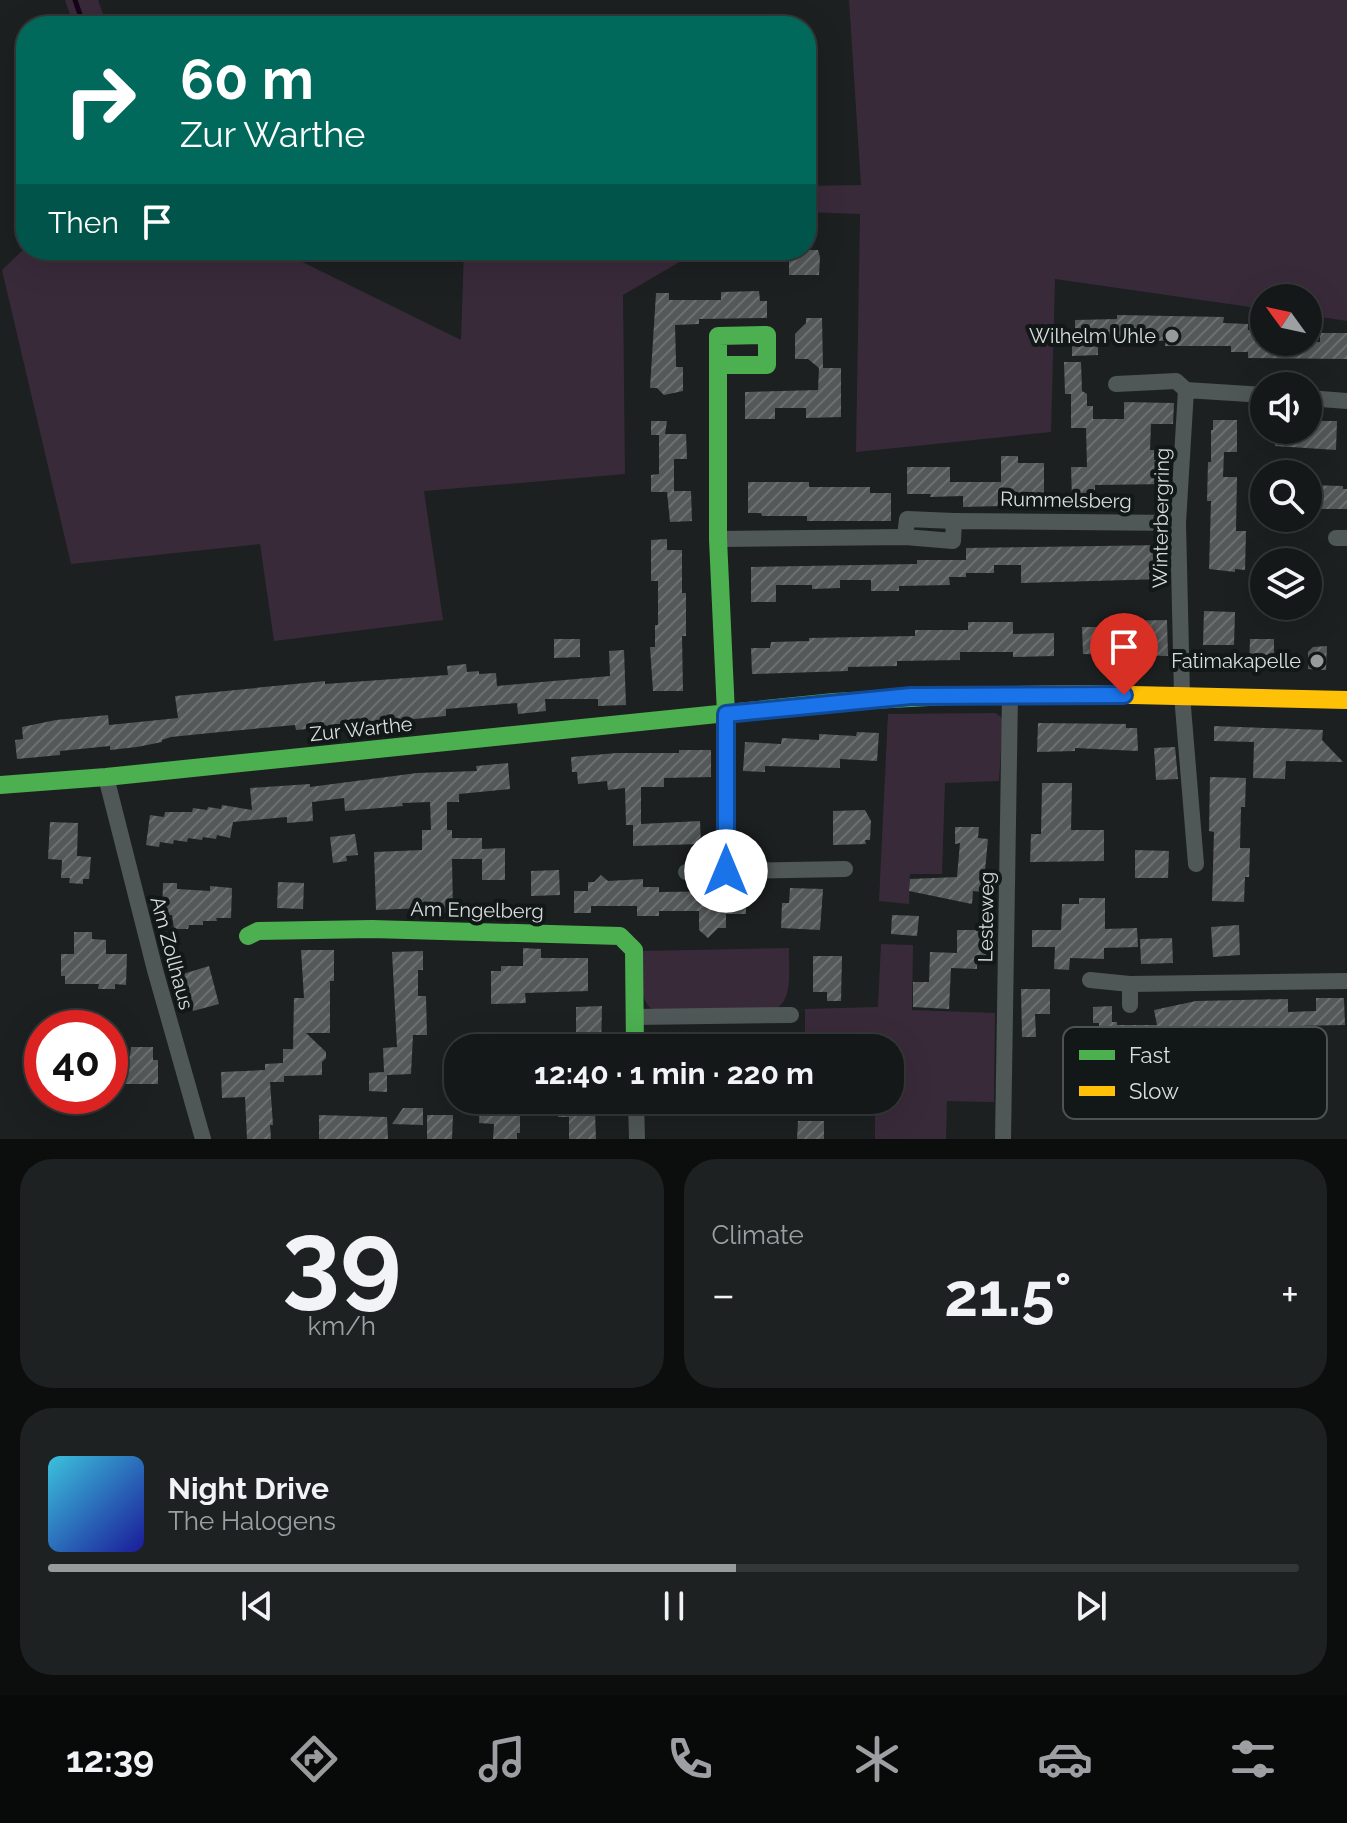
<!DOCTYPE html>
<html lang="en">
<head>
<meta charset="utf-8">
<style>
	:root { --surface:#151818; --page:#1e2121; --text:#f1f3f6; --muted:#9da0a2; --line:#343737; --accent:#979b9b }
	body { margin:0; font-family:Raleway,sans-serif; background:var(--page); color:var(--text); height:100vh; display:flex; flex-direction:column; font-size:30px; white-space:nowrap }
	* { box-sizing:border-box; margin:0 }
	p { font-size:26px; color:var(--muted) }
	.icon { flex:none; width:44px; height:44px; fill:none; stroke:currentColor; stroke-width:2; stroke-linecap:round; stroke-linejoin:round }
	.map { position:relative; height:1139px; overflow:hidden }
	.panel { display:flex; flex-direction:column; gap:20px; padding:20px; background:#0c0d0d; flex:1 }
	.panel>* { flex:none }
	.guide { position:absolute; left:16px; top:16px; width:800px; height:244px; border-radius:32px; box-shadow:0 8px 32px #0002,0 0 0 2px var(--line); background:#00695c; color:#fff; overflow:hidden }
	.needle { width:52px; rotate:303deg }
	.controls { position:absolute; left:1250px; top:284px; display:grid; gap:16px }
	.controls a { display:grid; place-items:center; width:72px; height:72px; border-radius:50%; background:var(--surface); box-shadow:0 8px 32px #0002,0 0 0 2px var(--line); font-size:40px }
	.speed { position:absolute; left:24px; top:1010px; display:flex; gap:16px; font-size:40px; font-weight:700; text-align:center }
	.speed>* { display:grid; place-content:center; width:104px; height:104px; border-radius:50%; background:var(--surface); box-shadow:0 8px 32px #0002,0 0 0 2px var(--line); line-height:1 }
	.speed .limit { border:12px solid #d22; background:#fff; color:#111 }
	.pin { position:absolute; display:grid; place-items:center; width:68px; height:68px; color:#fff; margin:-82px -34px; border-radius:50% 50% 50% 0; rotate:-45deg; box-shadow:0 0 8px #0007 }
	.pin .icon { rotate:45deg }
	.me { position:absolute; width:88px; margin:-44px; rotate:0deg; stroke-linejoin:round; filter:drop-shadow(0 0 6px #0008) }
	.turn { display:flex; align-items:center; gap:28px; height:168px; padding:0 32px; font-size:36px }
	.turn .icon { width:104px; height:104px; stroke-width:2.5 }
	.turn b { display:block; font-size:56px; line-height:68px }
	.then { display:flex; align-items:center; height:76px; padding:0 32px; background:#0003; gap:16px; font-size:30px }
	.big { font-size:60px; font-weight:700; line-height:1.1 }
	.panel .widget { flex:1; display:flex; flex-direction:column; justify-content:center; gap:12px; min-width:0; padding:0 28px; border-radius:32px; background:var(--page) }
	.panel .dial { align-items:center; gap:0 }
	.dial b { font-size:104px; line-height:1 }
	.song { display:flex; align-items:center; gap:24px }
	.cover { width:96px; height:96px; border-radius:12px; background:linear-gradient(135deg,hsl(190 70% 55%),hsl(240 70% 35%)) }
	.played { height:8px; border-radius:4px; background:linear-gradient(90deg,var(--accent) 55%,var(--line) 55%) }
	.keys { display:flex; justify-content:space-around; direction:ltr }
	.heat { display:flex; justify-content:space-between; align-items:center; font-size:44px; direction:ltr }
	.panel .tiles { flex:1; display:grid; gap:20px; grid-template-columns:1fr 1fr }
	.widget:last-child { grid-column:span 2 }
	.trip { position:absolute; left:444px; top:1034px; width:460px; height:80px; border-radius:32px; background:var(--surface); box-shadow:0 8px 32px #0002,0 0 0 2px var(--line); font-weight:700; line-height:80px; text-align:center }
	.menu { display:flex; height:128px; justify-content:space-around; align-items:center; background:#080a0a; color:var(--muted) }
	.menu .icon { width:56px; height:56px }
	.menu .selected { color:var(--accent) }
	.menu b { font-size:36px; color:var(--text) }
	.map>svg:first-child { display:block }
</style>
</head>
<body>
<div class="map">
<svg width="1347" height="1139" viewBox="0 0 1347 1139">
	<defs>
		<pattern id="building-hatch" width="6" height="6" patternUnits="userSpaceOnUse" patternTransform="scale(2)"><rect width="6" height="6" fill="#545858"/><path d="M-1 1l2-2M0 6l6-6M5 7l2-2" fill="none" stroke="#6c7070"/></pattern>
	</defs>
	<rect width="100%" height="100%" fill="#1c2020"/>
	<g fill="#392a3a">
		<polygon points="65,0 98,0 107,26 74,26"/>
		<polygon points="849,0 1347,0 1347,321 1308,315 1308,298 1264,298 1264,309 1055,279 1051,432 856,452 860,214 806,212 806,186 861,185"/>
		<polygon points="26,247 26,250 278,250 461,340 464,250 700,250 623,295 625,474 424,491 443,620 274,641 260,544 71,564 2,270"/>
		<polygon points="995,713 1003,718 999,781 945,783 942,874 910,874 909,904 879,901 888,714"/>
		<polygon points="881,944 913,945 912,1010 995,1013 994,1102 947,1101 946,1139 875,1139 875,1111 793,1109 793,1100 890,1100 890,1048 791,1048 791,1045 805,1044 805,1009 878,1007"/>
		<path d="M789 948C788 968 794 998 776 1009L655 1011C636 1001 643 970 642 951Z"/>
	</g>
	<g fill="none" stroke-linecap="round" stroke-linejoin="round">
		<polyline stroke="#17031a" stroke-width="5" points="75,0 84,26"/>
	</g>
	<g fill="url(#building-hatch)">
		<polygon points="789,250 818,250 820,257 819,275 789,275"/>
		<polygon points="759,291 760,301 767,301 767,318 699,319 699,324 675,325 676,361 676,367 683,367 683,391 664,395 657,388 650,388 656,293 669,293 669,300 721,300 721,292"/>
		<polygon points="1117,315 1224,317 1223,323 1248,324 1248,330 1264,330 1264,342 1320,342 1320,333 1347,333 1347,359 1248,358 1248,352 1231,352 1231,346 1165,346 1165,341 1098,338 1098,355 1072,356 1072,331 1075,331 1075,320 1117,319"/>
		<polygon points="806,318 822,318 823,368 841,368 841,417 806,418 806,408 775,408 775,419 745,419 745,392 818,390 819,368 808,359 795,359 795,334 806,323"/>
		<polygon points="1064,362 1081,362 1082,391 1087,394 1087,406 1093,406 1093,419 1124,419 1124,402 1174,403 1173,424 1151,424 1150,450 1154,450 1154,460 1171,460 1169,484 1095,485 1095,499 1072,499 1071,467 1087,467 1086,428 1071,428 1071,394 1065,394"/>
		<polygon points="1213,420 1237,420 1237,452 1224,452 1223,477 1237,477 1236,531 1246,531 1245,570 1235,569 1235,572 1209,569 1211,501 1207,501 1208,462 1211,462 1211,430 1213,430"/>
		<polygon points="651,421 667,421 665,434 686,434 687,459 674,459 674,491 691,491 692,521 670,522 667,492 651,492 651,475 659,474 659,435 651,435"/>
		<polygon points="1313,421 1337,421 1336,450 1275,446 1275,430 1313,430"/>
		<polygon points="1001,456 1018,456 1018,463 1044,463 1044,494 1001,495 1001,506 963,507 963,496 930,497 931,494 907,494 907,467 950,467 950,482 1001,482"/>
		<polygon points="748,482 809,482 809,487 870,487 870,493 891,493 891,521 807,521 807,516 762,516 761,513 748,513"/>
		<polygon points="1308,485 1343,486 1343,489 1347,489 1347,509 1308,509"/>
		<polygon points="667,539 667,550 682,550 682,593 686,593 686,636 682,636 683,691 653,691 650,647 655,647 655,625 658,625 658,581 651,581 651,540"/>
		<polygon points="1166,545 1165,579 1021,583 1021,565 994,565 994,573 966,573 966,577 949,577 950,585 899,586 899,591 871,591 871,580 840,580 840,588 812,589 812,585 776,585 776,602 751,602 751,567 917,564 917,560 966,560 966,548"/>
		<polygon points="1204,611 1235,612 1234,645 1203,645"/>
		<polygon points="1167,620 1168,656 1083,654 1082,627 1112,627 1112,621"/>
		<polygon points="968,622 1013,622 1013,634 1054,633 1054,656 1013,657 1013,652 960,652 960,660 897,661 897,666 848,667 848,671 752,674 751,648 770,648 771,642 809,641 809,638 915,636 915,630 968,630"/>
		<polygon points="554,639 580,639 580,657 554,658"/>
		<polygon points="1250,639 1274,639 1274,669 1249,668"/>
		<polygon points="1327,646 1326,670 1308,669 1308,652 1313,647"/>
		<polygon points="624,650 626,705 598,706 598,699 545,699 546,711 518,714 517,703 446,709 446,716 296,730 295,725 220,732 171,737 162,740 162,742 137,747 110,750 110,746 60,751 60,755 17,759 15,740 23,739 22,727 56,720 108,715 109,725 178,718 175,696 325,681 325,684 448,675 447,666 466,664 467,672 479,671 479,674 496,673 497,686 610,676 609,651"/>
		<polygon points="1038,723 1126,724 1126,728 1137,728 1138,751 1075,748 1075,751 1037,752"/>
		<polygon points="1214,726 1323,730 1322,740 1343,762 1286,761 1285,779 1253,778 1254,742 1214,741"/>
		<polygon points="857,732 879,733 877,761 840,759 840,768 765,766 765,772 743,771 745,742 781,744 782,738 819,740 819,734 856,736"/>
		<polygon points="1175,747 1178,779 1156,780 1154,748"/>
		<polygon points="679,750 711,750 711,777 664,778 664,787 641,787 641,824 700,821 701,844 633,846 633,825 626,825 625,788 608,790 607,781 578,784 577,772 572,772 571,757 617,753 679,753"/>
		<polygon points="508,763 510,789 459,794 459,802 447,802 447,830 452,830 452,838 482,838 482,859 452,859 453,913 424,913 424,908 376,910 374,852 422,850 422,830 431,830 430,802 402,803 403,806 345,811 344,798 312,802 313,821 287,823 287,817 233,822 230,838 217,835 216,839 203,837 202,840 188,838 187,842 174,840 173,844 160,842 159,847 146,845 150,815 164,817 165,812 192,812 193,808 207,810 208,807 221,809 222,805 252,810 250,788 310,784 310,787 417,773 477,771 476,766"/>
		<polygon points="1210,777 1246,778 1245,807 1241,807 1240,848 1250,848 1249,877 1245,877 1244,902 1212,901 1214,832 1209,831"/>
		<polygon points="1042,783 1072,783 1071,830 1104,830 1104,861 1030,862 1031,834 1041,834"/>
		<polygon points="865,810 871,821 870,840 865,840 866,844 833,845 833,811"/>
		<polygon points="50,822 78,823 77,856 91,857 89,879 83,879 83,884 69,883 70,878 61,878 62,860 48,859"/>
		<polygon points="955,827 979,827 978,838 988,839 983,892 973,891 972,904 909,891 910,879 957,877 960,843 955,844"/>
		<polygon points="355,834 358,855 346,856 347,861 333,863 330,837"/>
		<polygon points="505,848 505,880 482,880 482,849"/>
		<polygon points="1135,850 1169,851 1168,878 1135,878"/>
		<polygon points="559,870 560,895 531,896 531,871"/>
		<polygon points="601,875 608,881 643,879 643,887 659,887 659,892 746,891 746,914 726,914 726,928 718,928 708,938 699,930 699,911 659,911 659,916 637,916 637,906 591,906 591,913 574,913 574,891 588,891 588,882 594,882"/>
		<polygon points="278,882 304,883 303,909 277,908"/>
		<polygon points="163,883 177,883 177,889 210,891 210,886 232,888 231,918 216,918 217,921 203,921 203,925 189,925 188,929 174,929 172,915 162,915"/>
		<polygon points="790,888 823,889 820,930 781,928 782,903 789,903"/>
		<polygon points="1079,898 1105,898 1105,929 1137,928 1138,947 1104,948 1104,959 1070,958 1069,970 1054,969 1055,947 1032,947 1032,930 1061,930 1062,904 1079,904"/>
		<polygon points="892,915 919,916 917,936 891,934"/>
		<polygon points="1239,925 1240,955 1213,957 1211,927"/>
		<polygon points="957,930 987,930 986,960 977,960 977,969 951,968 949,1009 913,1007 913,982 929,982 930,952 957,953"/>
		<polygon points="74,932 92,932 92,939 106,940 106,954 127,954 126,985 115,984 115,989 98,989 99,984 65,984 65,976 61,976 61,954 74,954"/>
		<polygon points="1172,938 1173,963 1141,964 1140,939"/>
		<polygon points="523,948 541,949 541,958 588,958 588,991 525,993 526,1003 491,1004 491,971 501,971 501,966 523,966"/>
		<polygon points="301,950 334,950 334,981 330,981 330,1033 306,1033 326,1052 326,1058 322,1062 322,1075 284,1076 284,1082 270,1082 273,1125 270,1125 271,1139 247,1139 245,1097 222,1098 221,1072 265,1070 265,1064 283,1063 283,1049 293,1049 294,998 304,998"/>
		<polygon points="423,951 423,970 418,970 418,996 426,996 427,1035 413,1035 411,1074 387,1075 387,1092 369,1091 369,1073 384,1072 383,1048 397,1047 392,952"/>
		<polygon points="813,956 842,956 841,1001 827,1001 827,992 813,992"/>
		<polygon points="209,966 219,1004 193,1011 183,974"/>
		<polygon points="1021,989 1050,989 1050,1014 1035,1014 1036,1037 1022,1037"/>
		<polygon points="1316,998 1344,998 1345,1025 1294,1026 1294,1029 1289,1029 1289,1038 1269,1038 1269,1059 1256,1060 1255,1030 1193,1031 1190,1032 1191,1036 1168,1041 1167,1037 1136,1043 1136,1052 1118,1056 1114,1052 1105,1052 1105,1030 1099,1030 1099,1023 1093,1023 1093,1007 1112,1006 1112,1022 1117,1022 1117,1025 1157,1025 1154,1010 1196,1001 1288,999 1288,1012 1316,1011"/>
		<polygon points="602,1006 601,1048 583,1048 583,1036 576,1036 576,1007"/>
		<polygon points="131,1047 153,1047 153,1060 158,1060 158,1084 110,1084 110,1055 130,1056"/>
		<polygon points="688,1100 732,1100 733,1112 689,1115"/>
		<polygon points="558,1104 580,1104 580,1112 595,1112 596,1139 569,1139 569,1117 558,1117"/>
		<polygon points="480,1106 501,1106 502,1116 520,1116 520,1133 517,1133 517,1139 493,1139 494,1124 479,1123"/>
		<polygon points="403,1108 423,1108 423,1125 392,1124"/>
		<polygon points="319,1115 387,1117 388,1139 319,1139"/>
		<polygon points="427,1115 453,1115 452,1139 427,1139"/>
		<polygon points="798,1121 824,1121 824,1139 797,1139"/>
	</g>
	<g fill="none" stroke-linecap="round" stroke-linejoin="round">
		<g stroke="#505757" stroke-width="16">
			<polyline points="1116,384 1176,381 1186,390"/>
			<polyline points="1308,398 1347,401"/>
			<polyline points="905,537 907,519 954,521"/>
			<polyline points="1336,538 1347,538"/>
			<polyline points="718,539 905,537 953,541 954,521 1178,523"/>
			<polyline points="106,777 155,970 203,1139"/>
			<polyline points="1196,864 1182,695 1178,523 1186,390 1264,395"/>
			<polyline points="686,872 845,869"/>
			<polyline points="1090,980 1130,984 1347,981"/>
			<polyline points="1130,1005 1130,984"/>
			<polyline points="635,1017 791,1015"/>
			<polyline points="636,1100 637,1139"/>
			<polyline points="1003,1139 1010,695"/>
		</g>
		<g stroke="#4caf50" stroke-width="18">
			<polyline points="718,365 767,365 767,335 718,336 718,539 726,714 726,871"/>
			<polyline points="0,785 106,777 834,702 948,696"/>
			<polyline points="248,936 258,931 372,929 620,936 634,950 635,1048"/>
		</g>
		<polyline stroke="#ffc107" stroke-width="18" points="948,696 1090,694 1347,700"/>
	</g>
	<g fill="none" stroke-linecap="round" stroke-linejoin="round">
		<g stroke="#114b97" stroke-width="20">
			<polyline id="route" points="726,871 726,714 911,696 1124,695"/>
		</g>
		<use href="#route" stroke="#1a73e8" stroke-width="14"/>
	</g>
	<g fill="#979b9b" stroke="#121817" stroke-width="3">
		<circle cx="1172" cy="336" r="8"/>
		<circle cx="1317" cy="661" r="8"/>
	</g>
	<g text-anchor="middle" stroke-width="8" stroke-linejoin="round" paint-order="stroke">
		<g font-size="20" fill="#d9dddd" stroke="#121817" text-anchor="end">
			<text x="1156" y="343">Wilhelm Uhle</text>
			<text x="1301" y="668">Fatimakapelle</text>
		</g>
		<g font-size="20" fill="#d9dddd" stroke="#121817">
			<text transform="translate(1066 500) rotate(1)" y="7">Rummelsberg</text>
			<text transform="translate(1161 518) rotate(-89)" y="7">Winterbergring</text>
			<text transform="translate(361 729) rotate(-6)" y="7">Zur Warthe</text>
			<text transform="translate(477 910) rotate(1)" y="7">Am Engelberg</text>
			<text transform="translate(986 917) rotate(-89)" y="7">Lesteweg</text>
			<text transform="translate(172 953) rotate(75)" y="7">Am Zollhaus</text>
		</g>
	</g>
	<rect x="1063" y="1027" width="264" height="92" rx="12" fill="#121817" stroke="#4e5352" stroke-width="2"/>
	<rect x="1079" y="1050" width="36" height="10" fill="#4caf50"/>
	<rect x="1079" y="1086" width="36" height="10" fill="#ffc107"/>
	<g font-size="22" fill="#d9dddd">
		<text x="1129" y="1063">Fast</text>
		<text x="1129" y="1099">Slow</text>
	</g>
</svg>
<div class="controls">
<a><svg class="needle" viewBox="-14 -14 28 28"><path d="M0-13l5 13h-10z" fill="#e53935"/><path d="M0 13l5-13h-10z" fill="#9da0a2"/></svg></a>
<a><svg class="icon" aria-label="sound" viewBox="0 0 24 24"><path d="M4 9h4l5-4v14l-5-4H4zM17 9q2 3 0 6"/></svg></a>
<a><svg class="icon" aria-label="search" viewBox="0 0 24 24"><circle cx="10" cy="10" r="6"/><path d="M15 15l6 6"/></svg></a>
<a><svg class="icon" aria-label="layers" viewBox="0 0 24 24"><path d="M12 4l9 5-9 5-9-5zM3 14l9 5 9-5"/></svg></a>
</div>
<div class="speed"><div class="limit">40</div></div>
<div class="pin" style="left:1124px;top:695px;background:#d93025"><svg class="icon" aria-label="arrive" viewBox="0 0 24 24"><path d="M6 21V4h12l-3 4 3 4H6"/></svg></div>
<svg class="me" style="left:726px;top:871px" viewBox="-20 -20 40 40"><circle r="19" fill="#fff"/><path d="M0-13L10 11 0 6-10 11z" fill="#1a73e8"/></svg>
<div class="trip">12:40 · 1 min · 220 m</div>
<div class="guide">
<div class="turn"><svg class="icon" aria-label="right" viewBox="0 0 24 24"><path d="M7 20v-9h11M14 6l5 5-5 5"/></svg><div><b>60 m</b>Zur Warthe</div></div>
<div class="then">Then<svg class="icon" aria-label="arrive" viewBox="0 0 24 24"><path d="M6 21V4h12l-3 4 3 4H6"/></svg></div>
</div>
</div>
<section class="panel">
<div class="tiles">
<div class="widget dial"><b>39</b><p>km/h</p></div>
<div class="widget"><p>Climate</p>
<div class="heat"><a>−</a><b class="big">21.5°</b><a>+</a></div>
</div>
<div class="widget">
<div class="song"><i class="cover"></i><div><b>Night Drive</b><p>The Halogens</p></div></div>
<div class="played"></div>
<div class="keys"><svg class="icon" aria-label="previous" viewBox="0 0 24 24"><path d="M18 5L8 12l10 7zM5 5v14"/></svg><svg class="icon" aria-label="pause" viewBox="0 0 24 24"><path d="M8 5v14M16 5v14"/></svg><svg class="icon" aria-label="next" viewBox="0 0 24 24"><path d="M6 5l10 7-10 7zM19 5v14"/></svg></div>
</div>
</div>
</section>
<nav class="menu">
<b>12:39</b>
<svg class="icon selected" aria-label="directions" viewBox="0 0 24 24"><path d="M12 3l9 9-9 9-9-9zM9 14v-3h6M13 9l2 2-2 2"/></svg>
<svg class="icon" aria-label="music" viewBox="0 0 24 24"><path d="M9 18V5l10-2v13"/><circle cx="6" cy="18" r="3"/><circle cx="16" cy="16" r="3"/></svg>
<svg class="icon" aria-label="phone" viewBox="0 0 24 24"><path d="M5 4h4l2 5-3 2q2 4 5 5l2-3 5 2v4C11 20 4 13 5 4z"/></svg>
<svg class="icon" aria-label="climate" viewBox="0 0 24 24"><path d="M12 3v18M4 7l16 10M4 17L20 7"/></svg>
<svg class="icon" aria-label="car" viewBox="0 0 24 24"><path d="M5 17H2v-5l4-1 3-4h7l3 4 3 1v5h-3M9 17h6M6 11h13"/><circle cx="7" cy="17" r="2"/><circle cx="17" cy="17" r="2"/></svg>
<svg class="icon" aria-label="filters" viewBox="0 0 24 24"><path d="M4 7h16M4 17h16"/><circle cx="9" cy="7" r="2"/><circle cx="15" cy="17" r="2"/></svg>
</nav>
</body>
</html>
